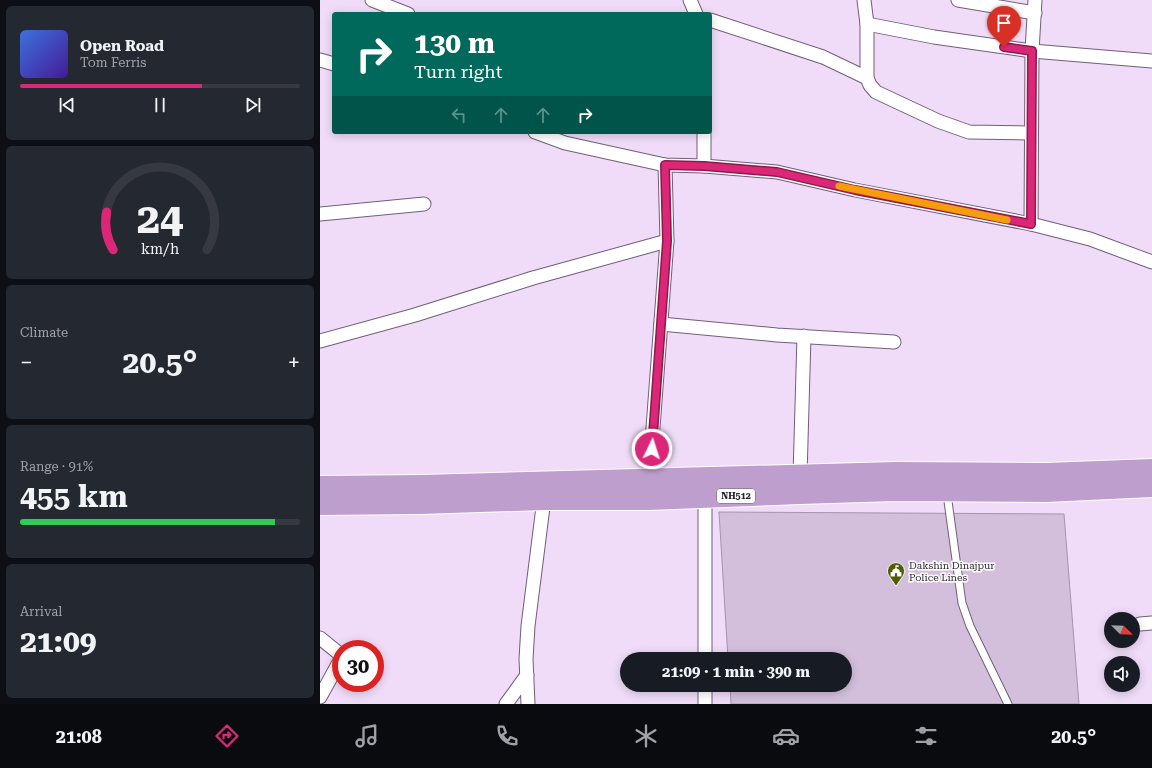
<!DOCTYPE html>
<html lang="en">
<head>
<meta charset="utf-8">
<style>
	:root { --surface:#171b24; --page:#242831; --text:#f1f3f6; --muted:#9ea1a6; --line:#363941; --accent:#db2777 }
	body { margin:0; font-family:"Roboto Serif",serif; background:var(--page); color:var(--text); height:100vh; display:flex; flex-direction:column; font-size:15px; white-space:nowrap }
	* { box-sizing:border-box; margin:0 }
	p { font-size:13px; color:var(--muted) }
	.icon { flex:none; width:22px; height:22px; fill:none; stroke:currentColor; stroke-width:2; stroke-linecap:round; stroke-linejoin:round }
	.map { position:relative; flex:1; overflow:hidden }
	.side { display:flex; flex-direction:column; gap:6px; padding:6px; background:#0d0f14; width:320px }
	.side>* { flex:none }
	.banner { position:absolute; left:12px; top:12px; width:380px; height:122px; border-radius:4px; box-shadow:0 2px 10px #0003; background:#00695c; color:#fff; overflow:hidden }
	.needle { width:26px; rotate:113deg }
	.buttons { position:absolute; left:784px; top:612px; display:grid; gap:8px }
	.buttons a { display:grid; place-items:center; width:36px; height:36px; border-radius:50%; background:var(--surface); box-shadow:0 2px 10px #0003; font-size:20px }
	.speed { position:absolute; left:12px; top:640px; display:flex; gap:8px; font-size:20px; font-weight:700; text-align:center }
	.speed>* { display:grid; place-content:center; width:52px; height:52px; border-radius:50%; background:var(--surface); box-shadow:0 2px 10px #0003; line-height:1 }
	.speed .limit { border:6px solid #d22; background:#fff; color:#111 }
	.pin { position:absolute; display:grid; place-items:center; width:34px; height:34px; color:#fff; margin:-41px -17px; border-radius:50% 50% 50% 0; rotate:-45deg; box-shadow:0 0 4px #0007 }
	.pin .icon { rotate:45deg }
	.me { position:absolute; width:44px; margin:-22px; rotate:4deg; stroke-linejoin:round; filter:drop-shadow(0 0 3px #0008) }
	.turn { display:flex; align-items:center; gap:14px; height:84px; padding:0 16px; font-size:18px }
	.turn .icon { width:52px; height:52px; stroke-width:2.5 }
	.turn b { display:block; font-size:28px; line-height:34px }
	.lanes { display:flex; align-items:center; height:38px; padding:0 16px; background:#0003; justify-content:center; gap:20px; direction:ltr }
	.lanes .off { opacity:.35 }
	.big { font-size:30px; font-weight:700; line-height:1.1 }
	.side .widget { flex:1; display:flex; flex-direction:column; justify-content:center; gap:6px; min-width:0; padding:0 14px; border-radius:6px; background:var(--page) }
	.side .dial { align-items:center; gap:0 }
	.dial svg { height:104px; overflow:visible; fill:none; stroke:var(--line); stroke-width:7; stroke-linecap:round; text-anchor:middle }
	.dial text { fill:var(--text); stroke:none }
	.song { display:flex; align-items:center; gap:12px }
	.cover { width:48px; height:48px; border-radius:6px; background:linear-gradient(135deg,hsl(220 70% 55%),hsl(260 70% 35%)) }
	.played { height:4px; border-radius:2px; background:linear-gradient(90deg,var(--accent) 65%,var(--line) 65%) }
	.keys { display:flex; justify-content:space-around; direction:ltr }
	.heat { display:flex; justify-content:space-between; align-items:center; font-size:22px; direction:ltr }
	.charge { height:6px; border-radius:3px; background:linear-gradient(90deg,#34c759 91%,var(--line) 0) }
	.trip { position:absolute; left:300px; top:652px; width:232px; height:40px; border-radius:20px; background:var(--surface); box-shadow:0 2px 10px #0003; font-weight:700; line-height:40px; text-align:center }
	.menu { display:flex; height:64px; justify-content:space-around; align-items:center; background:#090b0e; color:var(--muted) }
	.menu .icon { width:28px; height:28px }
	.menu .on { color:var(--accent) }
	.menu b { font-size:18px; color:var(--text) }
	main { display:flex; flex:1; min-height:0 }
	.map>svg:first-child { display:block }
</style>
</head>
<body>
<main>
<section class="side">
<div class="widget">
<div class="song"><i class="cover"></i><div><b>Open Road</b><p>Tom Ferris</p></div></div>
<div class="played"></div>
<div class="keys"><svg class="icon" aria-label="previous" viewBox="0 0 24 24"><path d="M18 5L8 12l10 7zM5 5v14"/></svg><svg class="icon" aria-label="pause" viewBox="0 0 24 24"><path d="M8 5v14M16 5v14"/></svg><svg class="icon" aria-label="next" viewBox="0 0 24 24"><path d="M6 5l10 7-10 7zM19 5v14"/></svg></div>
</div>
<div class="widget dial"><svg viewBox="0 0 100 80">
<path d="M14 69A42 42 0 1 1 86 69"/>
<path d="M14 69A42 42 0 0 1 9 40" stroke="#db2777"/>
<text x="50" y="56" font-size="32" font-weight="700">24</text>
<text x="50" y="72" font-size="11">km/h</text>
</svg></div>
<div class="widget"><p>Climate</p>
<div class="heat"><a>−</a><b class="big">20.5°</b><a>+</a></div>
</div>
<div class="widget"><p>Range · 91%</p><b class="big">455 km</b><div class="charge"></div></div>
<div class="widget"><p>Arrival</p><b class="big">21:09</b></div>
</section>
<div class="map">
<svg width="832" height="704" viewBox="0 0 832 704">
	<rect width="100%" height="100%" fill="#f0dcf9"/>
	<polygon fill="#d3bfdb" stroke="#a693ae" points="399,512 744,514 759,704 411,704 410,685 525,685 525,659 408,659"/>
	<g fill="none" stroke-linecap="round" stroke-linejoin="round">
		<g stroke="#705f78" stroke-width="9">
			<polyline id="service" points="627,494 642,603 650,626 688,704"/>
		</g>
		<g stroke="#705f78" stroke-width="15">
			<g id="minor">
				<polyline points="52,0 88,14"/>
				<polyline points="370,0 376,14"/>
				<polyline points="544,0 547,24 547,78 550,85 556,92 618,121 649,132 711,133"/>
				<polyline points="638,0 715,13"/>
				<polyline points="390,20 503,57 547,78"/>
				<polyline points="547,24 614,37 712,51 832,61"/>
				<polyline points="0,60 14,64"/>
				<polyline points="215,132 245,143 345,165 384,166 457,172 535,190 711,224 770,239 832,262"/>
				<polyline points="384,132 384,166"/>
				<polyline points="0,214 104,204"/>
				<polyline points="711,224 712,51 715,0"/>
				<polyline points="341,324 457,335 574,342"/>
				<polyline points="0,341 95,315 213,278 347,241"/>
				<polyline points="480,476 484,336"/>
				<polyline points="329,481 347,241 345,165"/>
				<polyline points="820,624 832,623"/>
				<polyline points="0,638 21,655"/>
				<polyline points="385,659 385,498"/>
				<polyline points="385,685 385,704"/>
				<polyline points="0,697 21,659"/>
				<polyline points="186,704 207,675"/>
				<polyline points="208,704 206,659 208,626 224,499"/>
			</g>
		</g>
		<g stroke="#fff" stroke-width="24">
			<g id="trunk">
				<polyline points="0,487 101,486 575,473 726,474 832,470"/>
				<polyline points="0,504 101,503 224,499 329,499 480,493 575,490 726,491 832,486"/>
			</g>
		</g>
		<use href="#service" stroke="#fff" stroke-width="7"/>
		<use href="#minor" stroke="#fff" stroke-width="13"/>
		<use href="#trunk" stroke="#be9ecc" stroke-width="22"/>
	</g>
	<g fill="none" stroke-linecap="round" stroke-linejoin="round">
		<g stroke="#8e194d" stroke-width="10">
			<polyline id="route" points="332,449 347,241 345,165 384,166 457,172 535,190 711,224 712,51 684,47"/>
		</g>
		<use href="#route" stroke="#db2777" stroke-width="7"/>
		<polyline stroke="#f59e0b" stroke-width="7" points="519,186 687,220"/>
	</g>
	<defs>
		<g id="civic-pin" transform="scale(0.9)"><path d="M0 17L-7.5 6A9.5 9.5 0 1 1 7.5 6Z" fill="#4d5f02" stroke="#fff"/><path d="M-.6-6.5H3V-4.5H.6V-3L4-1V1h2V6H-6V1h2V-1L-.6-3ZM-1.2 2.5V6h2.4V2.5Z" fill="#fff"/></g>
	</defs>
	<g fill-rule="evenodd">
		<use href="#civic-pin" x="576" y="571"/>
	</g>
	<g text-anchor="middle" stroke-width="3" stroke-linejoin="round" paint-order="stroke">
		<rect fill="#fff" stroke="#6b656d" stroke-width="1" x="397" y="489" width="38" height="14" rx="3"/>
		<g font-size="9" font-weight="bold" fill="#2b232e">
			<text x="416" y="499">NH512</text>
		</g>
		<g font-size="10" fill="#2b232e" stroke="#fff" text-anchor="start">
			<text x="589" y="569">Dakshin Dinajpur<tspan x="589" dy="12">Police Lines</tspan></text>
		</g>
	</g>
</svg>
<div class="buttons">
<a><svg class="needle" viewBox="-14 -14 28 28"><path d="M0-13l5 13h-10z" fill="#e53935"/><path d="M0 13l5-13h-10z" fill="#9ea1a6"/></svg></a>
<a><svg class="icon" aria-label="sound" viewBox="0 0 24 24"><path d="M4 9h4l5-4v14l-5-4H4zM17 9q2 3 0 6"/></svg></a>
</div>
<div class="speed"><div class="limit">30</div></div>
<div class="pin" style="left:684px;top:47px;background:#d93025"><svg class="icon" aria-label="arrive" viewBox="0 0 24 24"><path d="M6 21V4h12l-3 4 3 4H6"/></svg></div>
<svg class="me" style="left:332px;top:449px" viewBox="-20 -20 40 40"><circle r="17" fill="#db2777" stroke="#fff" stroke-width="3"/><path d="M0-11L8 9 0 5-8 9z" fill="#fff"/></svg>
<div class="trip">21:09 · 1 min · 390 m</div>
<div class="banner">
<div class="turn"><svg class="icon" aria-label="right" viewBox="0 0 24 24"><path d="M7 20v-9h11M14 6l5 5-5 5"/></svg><div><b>130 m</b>Turn right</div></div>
<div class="lanes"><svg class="icon off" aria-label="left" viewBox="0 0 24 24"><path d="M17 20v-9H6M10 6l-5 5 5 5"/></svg><svg class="icon off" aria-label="ahead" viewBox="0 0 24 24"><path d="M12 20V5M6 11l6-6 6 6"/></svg><svg class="icon off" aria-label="ahead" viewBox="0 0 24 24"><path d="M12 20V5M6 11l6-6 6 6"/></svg><svg class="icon" aria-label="right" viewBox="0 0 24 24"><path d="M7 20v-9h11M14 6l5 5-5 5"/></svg></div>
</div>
</div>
</main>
<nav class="menu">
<b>21:08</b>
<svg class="icon on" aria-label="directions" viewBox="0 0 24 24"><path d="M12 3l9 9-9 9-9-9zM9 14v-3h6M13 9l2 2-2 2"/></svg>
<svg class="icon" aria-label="music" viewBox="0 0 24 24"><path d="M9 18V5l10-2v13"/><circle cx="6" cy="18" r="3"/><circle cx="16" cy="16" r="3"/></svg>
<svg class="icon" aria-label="phone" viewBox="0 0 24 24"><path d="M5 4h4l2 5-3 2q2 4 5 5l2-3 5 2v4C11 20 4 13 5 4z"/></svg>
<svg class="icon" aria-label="climate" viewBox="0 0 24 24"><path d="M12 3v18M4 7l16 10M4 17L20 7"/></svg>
<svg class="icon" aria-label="car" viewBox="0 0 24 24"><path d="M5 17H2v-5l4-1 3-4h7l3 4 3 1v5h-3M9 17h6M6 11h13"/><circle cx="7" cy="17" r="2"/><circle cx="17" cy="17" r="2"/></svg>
<svg class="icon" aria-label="filters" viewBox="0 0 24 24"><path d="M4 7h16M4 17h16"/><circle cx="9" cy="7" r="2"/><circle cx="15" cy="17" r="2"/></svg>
<b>20.5°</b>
</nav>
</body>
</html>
